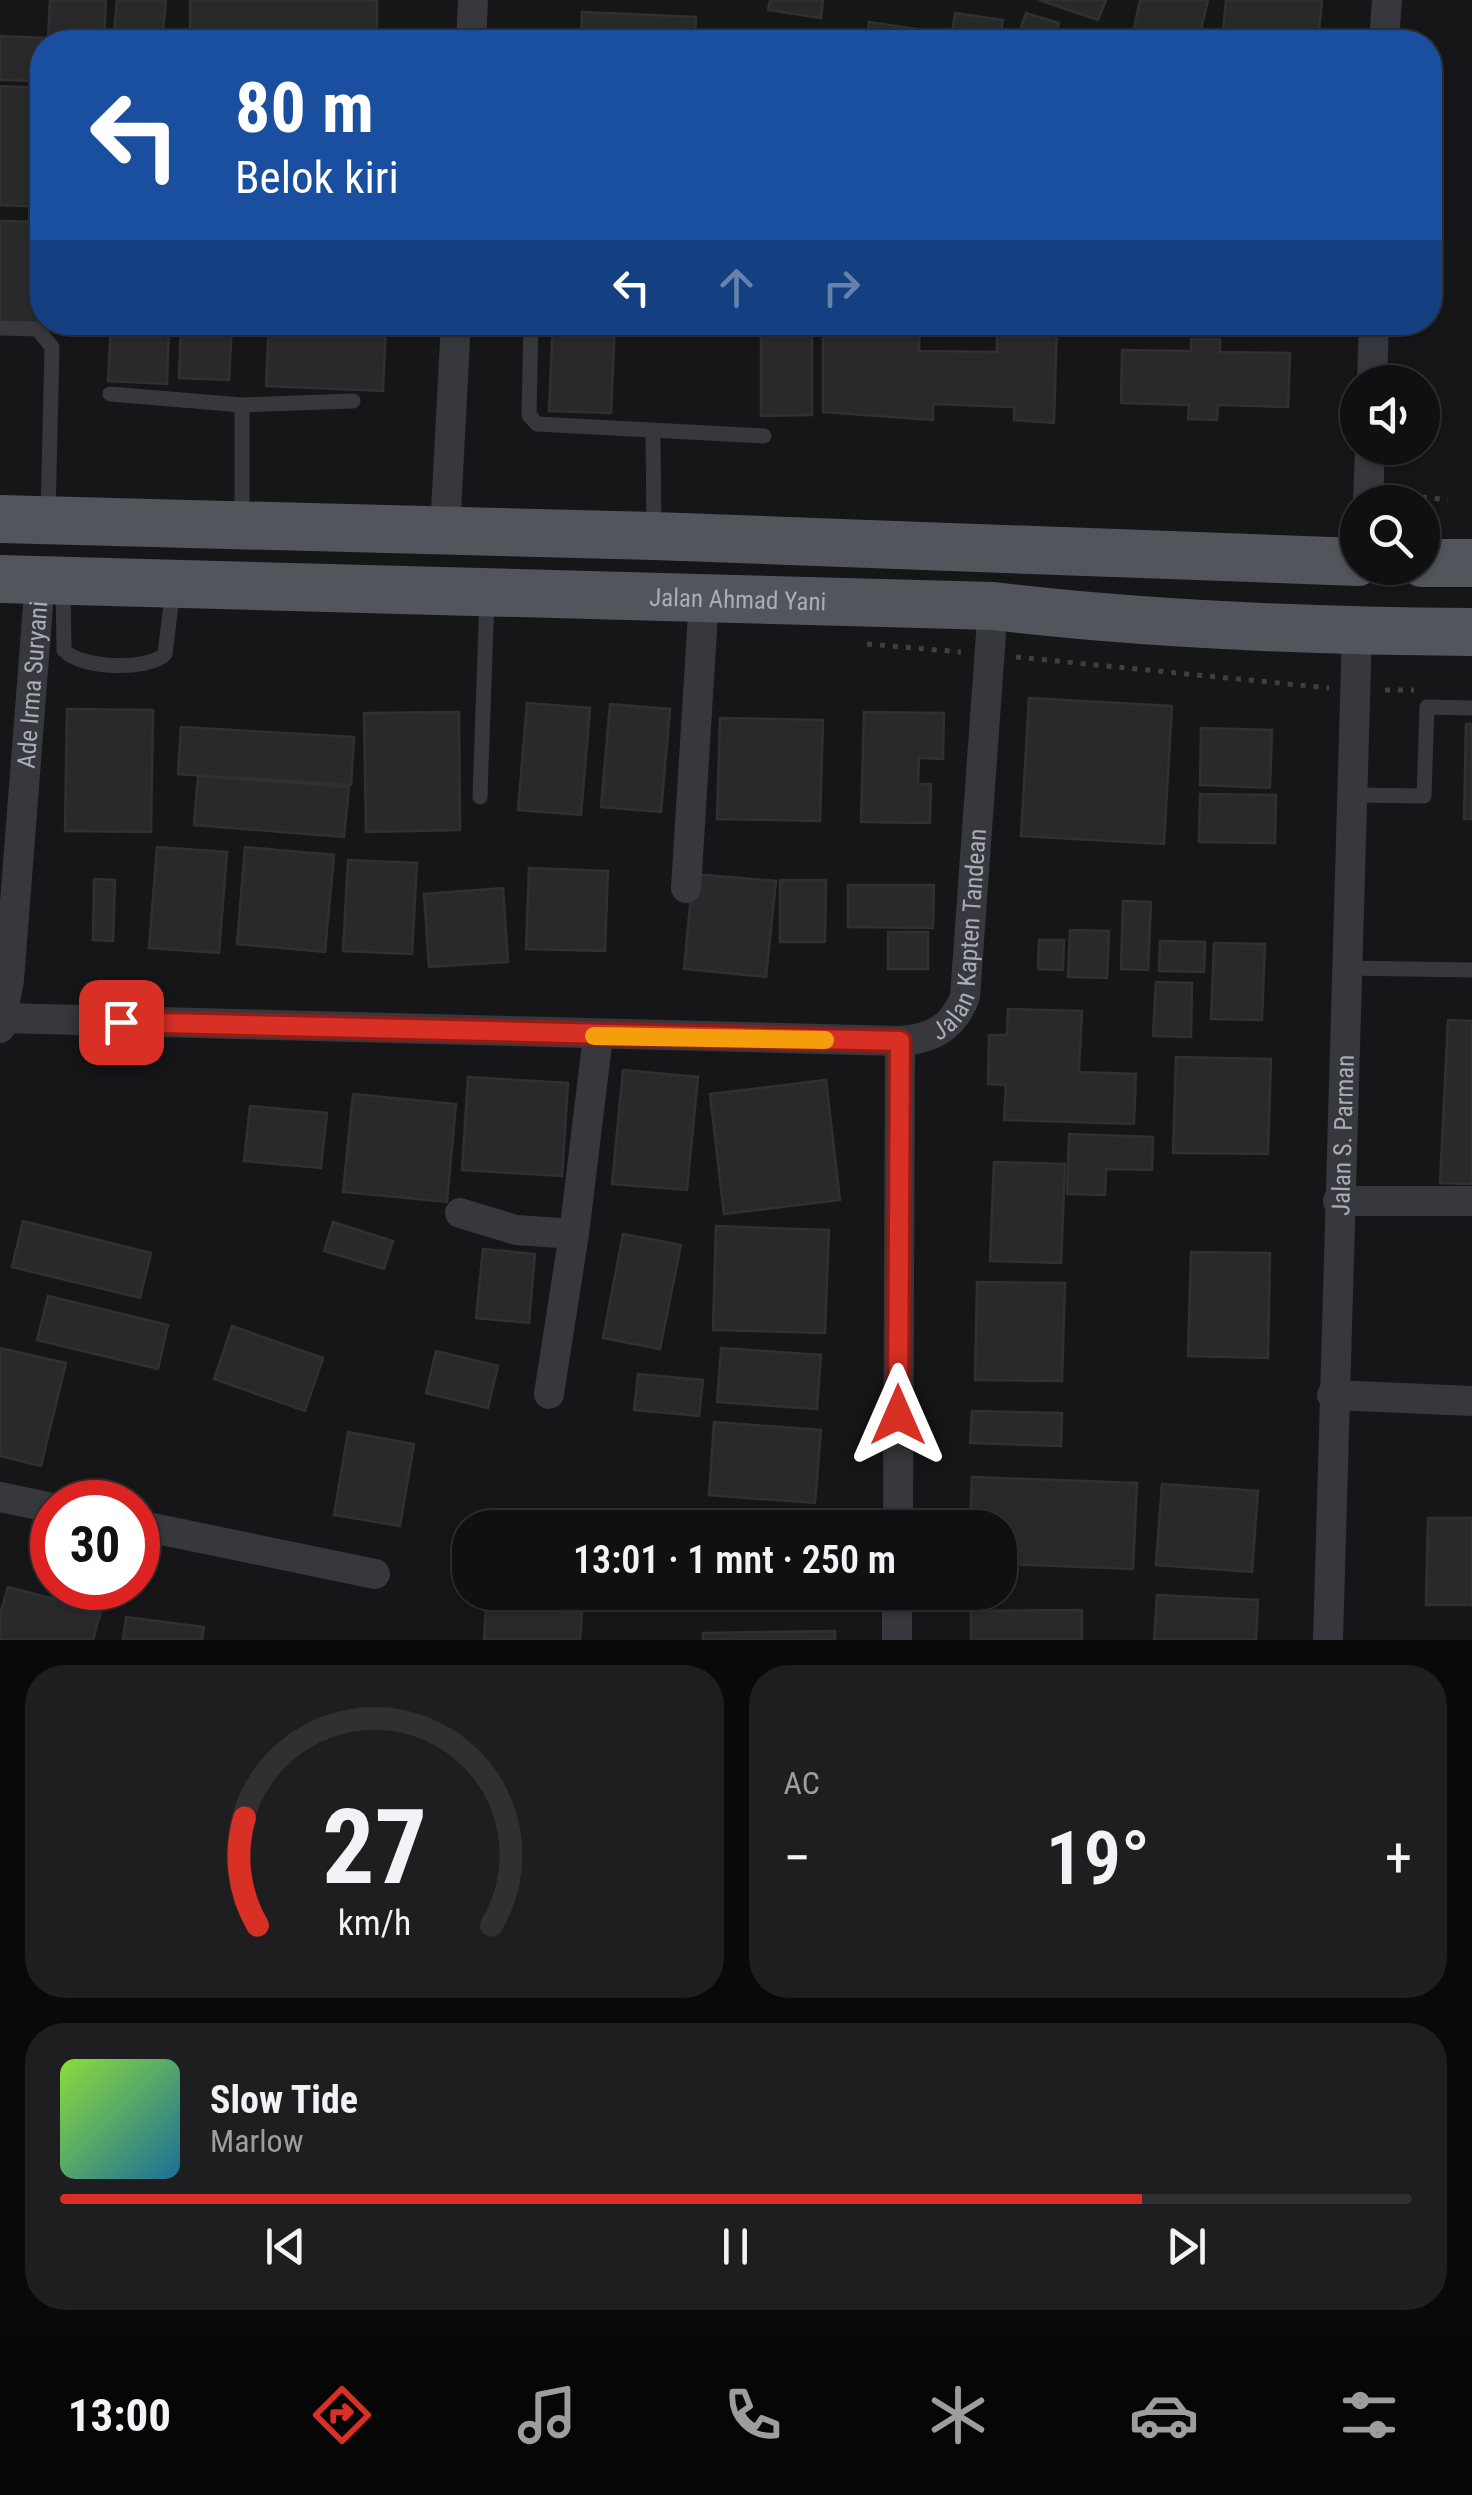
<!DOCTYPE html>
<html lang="id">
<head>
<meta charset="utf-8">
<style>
	:root { --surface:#101012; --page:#1e1e20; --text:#f1f3f6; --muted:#9c9d9f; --line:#303032; --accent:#d93025 }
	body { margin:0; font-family:"Roboto Condensed",sans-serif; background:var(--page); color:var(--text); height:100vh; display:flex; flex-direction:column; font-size:38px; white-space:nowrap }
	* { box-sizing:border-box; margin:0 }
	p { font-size:32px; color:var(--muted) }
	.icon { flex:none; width:55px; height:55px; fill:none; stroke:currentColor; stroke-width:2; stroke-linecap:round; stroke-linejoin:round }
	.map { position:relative; height:1640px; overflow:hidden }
	.drawer { display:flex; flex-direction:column; gap:25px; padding:25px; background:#09090a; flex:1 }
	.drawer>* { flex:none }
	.banner { position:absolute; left:30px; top:30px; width:1412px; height:305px; border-radius:40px; box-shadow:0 2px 8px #0004,0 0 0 2px var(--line); background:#1a4fa0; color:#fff; overflow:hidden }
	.controls { position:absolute; left:1340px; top:365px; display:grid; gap:20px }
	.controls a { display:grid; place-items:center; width:100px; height:100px; border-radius:50%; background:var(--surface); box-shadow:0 2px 8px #0004,0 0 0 2px var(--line); font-size:50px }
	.speed { position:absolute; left:30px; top:1480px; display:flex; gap:20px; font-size:50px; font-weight:700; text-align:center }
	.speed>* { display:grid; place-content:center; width:130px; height:130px; border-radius:50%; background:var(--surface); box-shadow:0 2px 8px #0004,0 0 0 2px var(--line); line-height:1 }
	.speed .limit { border:15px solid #d22; background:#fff; color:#111 }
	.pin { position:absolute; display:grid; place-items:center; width:85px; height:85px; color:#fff; margin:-42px; border-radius:20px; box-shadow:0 5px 15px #0006 }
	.me { position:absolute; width:110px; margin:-55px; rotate:0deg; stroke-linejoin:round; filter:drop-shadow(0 0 8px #0008) }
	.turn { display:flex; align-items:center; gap:35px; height:210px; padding:0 40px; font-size:45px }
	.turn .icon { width:130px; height:130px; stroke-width:2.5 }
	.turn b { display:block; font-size:70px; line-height:85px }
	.lanes { display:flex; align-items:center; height:95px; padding:0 40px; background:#0003; justify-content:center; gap:50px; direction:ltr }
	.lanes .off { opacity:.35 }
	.big { font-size:75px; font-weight:600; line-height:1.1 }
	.drawer .tile { flex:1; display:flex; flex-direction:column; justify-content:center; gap:15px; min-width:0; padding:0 35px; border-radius:40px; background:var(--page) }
	.drawer .dial { align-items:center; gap:0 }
	.dial svg { height:260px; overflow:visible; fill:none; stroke:var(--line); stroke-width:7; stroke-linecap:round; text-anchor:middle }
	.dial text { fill:var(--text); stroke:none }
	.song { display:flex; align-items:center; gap:30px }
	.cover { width:120px; height:120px; border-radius:15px; background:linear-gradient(135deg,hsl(90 70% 55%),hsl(200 70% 35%)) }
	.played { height:10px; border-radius:5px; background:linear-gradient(90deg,var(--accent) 80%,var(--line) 80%) }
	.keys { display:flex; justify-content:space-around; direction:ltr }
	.heat { display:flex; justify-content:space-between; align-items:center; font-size:55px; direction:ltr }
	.drawer .tiles { flex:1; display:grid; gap:25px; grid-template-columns:1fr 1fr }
	.tile:last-child { grid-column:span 2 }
	.trip { position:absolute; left:452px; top:1510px; width:565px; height:100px; border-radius:40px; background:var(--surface); box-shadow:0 2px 8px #0004,0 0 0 2px var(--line); font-weight:600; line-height:100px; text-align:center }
	.tabs { display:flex; height:160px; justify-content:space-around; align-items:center; background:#060607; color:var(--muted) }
	.tabs .icon { width:70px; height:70px }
	.tabs .current { color:var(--accent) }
	.tabs b { font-size:45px; color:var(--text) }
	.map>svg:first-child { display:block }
</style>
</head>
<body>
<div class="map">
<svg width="1472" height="1640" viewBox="0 0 1472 1640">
	<rect width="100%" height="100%" fill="#161618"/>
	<g fill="#29292c" stroke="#303034" stroke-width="2.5">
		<polygon points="50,0 106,0 104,42 48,42"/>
		<polygon points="117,0 166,0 162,42 113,42"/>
		<rect x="190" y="0" width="187" height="42"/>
		<polygon points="770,0 823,0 821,18 768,10"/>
		<polygon points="1039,0 1106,0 1098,20"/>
		<polygon points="1140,0 1208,0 1198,42 1131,42"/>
		<polygon points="1226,0 1322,0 1318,42 1222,42"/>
		<polygon points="582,12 696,17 695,42 581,42"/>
		<polygon points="955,13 1003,20 999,42 951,42"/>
		<polygon points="1026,13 1059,23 1053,42 1016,42"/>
		<polygon points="869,22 924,30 922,42 866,42"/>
		<polygon points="0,36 45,38 42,81 0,80"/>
		<polygon points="0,86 42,88 42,207 0,205"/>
		<polygon points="0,221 42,222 42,322 75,322 75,328 0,325"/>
		<polygon points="111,322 169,322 167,384 108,381"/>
		<polygon points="181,322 232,322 229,380 179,378"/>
		<polygon points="269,322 386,322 383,391 266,386"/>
		<polygon points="553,322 649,322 615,323 611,413 549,411"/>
		<polygon points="658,322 752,322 752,329"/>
		<polygon points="761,322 812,322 812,415 761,416"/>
		<polygon points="823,322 920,322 919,351 997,352 997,322 1057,322 1054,423 1014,420 1014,407 933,404 933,420 823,412"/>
		<polygon points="1191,339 1220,339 1220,352 1290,353 1288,407 1218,405 1217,420 1188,419 1189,405 1121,403 1122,350 1191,351"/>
		<polygon points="1029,698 1172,706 1164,844 1021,836"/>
		<polygon points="527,703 590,708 581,815 518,810"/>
		<polygon points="610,704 670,709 661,812 601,807"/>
		<polygon points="67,709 153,710 151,832 65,831"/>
		<polygon points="459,712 460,830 366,832 364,713"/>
		<polygon points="864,712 944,713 943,759 919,758 918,784 931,784 930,823 861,822"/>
		<polygon points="720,718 823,720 820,821 717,819"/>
		<polygon points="1466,724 1472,724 1472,819 1464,819"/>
		<polygon points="181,727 354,737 351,785 178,774"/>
		<polygon points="1201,728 1272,730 1270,788 1200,785"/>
		<polygon points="198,776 349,787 344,837 194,825"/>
		<polygon points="1200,794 1276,795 1275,843 1199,842"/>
		<polygon points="157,847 227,852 219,953 149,948"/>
		<polygon points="245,847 334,855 325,952 237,944"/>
		<polygon points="348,860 417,863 412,954 343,951"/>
		<polygon points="529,868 608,871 605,951 526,949"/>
		<polygon points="693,874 776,881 766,977 684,969"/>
		<polygon points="94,879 115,880 113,941 93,940"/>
		<polygon points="780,880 826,880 825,942 780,942"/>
		<polygon points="848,885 934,885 933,928 848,927"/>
		<polygon points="503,888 508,962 429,967 424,894"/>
		<polygon points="1123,901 1151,902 1148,970 1121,969"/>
		<polygon points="1070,930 1109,931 1107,978 1068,977"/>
		<rect x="888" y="932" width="40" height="37"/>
		<polygon points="1039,940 1064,940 1063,970 1038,969"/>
		<polygon points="1160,941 1205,942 1204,972 1159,971"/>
		<polygon points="1214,943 1265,944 1262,1020 1211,1019"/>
		<polygon points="1156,982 1192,983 1191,1037 1153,1036"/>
		<polygon points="1008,1009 1082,1011 1079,1072 1136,1074 1134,1124 1004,1120 1006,1085 988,1084 989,1035 1007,1035"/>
		<polygon points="1448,1020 1472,1021 1472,1184 1440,1183"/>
		<polygon points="1176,1057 1271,1059 1268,1154 1173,1153"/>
		<polygon points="623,1070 698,1077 687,1190 612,1184"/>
		<polygon points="468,1077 568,1083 562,1176 462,1170"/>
		<polygon points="826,1080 840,1200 724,1214 710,1094"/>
		<polygon points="353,1094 456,1104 447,1202 343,1192"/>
		<polygon points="250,1106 327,1113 321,1168 244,1161"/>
		<polygon points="1069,1134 1153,1137 1152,1170 1106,1169 1105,1195 1067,1194"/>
		<polygon points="994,1162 1065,1164 1061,1263 990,1261"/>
		<polygon points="23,1221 151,1253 140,1298 12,1267"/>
		<polygon points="333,1222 393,1241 384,1269 324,1251"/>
		<polygon points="716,1226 829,1230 825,1333 713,1330"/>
		<polygon points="623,1234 681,1245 660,1349 603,1338"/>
		<polygon points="483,1249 535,1254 529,1323 476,1318"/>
		<polygon points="1191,1252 1270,1253 1268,1358 1188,1356"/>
		<polygon points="977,1282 1065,1283 1062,1381 975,1380"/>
		<polygon points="48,1296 168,1325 158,1369 37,1340"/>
		<polygon points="232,1326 323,1358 305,1411 214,1379"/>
		<polygon points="0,1348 66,1363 41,1466 0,1456"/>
		<polygon points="721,1348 821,1355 817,1409 717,1402"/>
		<polygon points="436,1351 498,1366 488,1408 426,1393"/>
		<polygon points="638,1374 703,1380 699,1416 634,1410"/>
		<polygon points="972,1411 1062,1413 1061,1446 970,1443"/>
		<polygon points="714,1422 821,1430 815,1503 709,1495"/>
		<polygon points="348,1432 414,1444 400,1526 334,1515"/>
		<polygon points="972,1477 1137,1483 1133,1569 1000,1564 1000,1528 970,1528"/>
		<polygon points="1162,1484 1258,1491 1252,1572 1156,1565"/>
		<polygon points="1428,1518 1472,1518 1472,1605 1426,1605"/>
		<polygon points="8,1587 101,1611 93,1640 0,1640 0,1615"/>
		<polygon points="600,1592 752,1592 752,1595"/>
		<polygon points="1157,1595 1258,1600 1256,1640 1154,1640"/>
		<polygon points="486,1608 582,1613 580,1640 484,1640"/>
		<polygon points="1082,1610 1082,1640 971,1640 971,1611"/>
		<polygon points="126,1617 204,1627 202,1640 123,1640"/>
		<polygon points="835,1631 835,1640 703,1640 703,1633"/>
	</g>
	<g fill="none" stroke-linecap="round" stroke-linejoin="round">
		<g stroke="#3d3f44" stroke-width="5" stroke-dasharray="5 8" stroke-linecap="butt">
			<polyline points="1396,494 1448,500"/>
			<polyline points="867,644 961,652"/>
			<polyline points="1016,657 1329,688"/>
			<polyline points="1385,690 1414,690"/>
		</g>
		<g stroke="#37383d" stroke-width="15">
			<polyline points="531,322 529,415 537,424 764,436"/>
			<polyline points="0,328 37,329 52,347 48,516"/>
			<polyline points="110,394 242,405 242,521"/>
			<polyline points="242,405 353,401"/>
			<polyline points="653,431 654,532"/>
			<path d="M63 584 64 650C80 669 148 671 165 654L173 588"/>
			<polyline points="1352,795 1424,796 1427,707 1472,708"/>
			<polyline points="480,797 487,596"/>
			<polyline points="1345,968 1472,970"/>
		</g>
		<g stroke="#37383d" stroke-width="30">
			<polyline points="471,42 473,0"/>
			<polyline points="1384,42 1387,0"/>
			<polyline points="1372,382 1374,322"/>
			<polyline points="1368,502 1370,448"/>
			<polyline points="445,530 456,322"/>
			<polyline points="686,888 704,598"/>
			<path id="s1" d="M2 1018 900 1041C933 1039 953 1027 965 997L993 606"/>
			<path id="s2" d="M0 1028 9 980 40 580"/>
			<polyline points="1338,1201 1472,1201"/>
			<polyline points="460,1213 516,1230 574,1234 598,1036"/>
			<polyline points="549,1394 574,1234"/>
			<polyline points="1332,1395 1472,1401"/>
			<polyline points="0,1497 52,1508"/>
			<polyline points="138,1525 375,1574"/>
			<polyline points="898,1528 900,1041"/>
			<polyline points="897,1640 897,1592"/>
			<path id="s3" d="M1328 1640 1357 631"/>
		</g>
		<g stroke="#53555c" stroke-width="48">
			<polyline points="0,519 654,536 1358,562"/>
			<polyline points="1422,563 1472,563"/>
			<path id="s4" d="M0 579 993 606C1152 625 1312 631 1472 632"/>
		</g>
	</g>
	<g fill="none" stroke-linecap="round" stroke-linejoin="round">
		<g stroke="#8d1f18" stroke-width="25">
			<polyline id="route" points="121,1022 900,1041 898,1415"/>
		</g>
		<use href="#route" stroke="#d93025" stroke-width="18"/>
		<polyline stroke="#f59e0b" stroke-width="18" points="594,1036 825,1040"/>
	</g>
	<g text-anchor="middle" stroke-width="10" stroke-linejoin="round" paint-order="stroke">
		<g font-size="25" fill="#a8adb8" stroke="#111113">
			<text dy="9" stroke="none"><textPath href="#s4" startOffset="738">Jalan Ahmad Yani</textPath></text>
			<text dy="9" stroke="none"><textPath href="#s2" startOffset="345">Ade Irma Suryani</textPath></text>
			<text dy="9" stroke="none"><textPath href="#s1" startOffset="1042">Jalan Kapten Tandean</textPath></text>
			<text dy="9" stroke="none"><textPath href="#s3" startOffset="505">Jalan S. Parman</textPath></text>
		</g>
	</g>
</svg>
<div class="controls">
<a><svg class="icon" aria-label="sound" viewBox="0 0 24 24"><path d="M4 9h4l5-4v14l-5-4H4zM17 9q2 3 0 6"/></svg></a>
<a><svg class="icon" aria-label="search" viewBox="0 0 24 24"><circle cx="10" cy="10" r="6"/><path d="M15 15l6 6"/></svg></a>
</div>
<div class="speed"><div class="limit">30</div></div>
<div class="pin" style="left:121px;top:1022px;background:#d93025"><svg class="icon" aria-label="arrive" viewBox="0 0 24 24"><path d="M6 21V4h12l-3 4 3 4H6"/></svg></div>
<svg class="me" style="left:898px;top:1415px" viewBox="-20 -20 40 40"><path d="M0-17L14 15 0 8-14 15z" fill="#d93025" stroke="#fff" stroke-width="4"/></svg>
<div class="trip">13:01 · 1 mnt · 250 m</div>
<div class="banner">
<div class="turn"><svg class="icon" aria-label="left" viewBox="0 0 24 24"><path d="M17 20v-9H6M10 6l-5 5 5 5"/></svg><div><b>80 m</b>Belok kiri</div></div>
<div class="lanes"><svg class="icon" aria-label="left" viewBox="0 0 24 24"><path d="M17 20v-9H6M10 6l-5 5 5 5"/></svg><svg class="icon off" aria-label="ahead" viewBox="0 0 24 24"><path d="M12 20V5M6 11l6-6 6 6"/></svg><svg class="icon off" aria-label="right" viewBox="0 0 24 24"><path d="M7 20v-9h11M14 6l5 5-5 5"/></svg></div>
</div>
</div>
<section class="drawer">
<div class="tiles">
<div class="tile dial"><svg viewBox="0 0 100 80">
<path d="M14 69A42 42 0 1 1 86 69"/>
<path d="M14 69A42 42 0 0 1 10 36" stroke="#d93025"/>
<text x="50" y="56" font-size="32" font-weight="700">27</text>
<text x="50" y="72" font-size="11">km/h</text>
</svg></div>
<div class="tile"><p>AC</p>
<div class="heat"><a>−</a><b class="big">19°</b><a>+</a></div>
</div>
<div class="tile">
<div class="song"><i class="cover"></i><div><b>Slow Tide</b><p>Marlow</p></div></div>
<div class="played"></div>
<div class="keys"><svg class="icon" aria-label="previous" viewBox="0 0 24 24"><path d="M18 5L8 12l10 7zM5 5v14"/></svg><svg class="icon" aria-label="pause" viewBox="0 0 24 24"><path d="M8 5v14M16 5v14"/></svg><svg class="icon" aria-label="next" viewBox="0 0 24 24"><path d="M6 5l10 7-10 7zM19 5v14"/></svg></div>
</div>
</div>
</section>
<nav class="tabs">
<b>13:00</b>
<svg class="icon current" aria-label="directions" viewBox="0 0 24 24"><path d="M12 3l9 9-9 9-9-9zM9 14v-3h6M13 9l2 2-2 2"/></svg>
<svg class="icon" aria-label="music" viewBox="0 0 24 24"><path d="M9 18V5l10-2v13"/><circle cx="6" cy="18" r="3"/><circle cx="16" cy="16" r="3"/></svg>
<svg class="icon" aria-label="phone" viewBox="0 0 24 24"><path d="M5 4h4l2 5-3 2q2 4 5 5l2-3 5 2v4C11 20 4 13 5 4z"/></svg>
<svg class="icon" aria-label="climate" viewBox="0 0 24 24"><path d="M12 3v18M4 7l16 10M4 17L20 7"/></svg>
<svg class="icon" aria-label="car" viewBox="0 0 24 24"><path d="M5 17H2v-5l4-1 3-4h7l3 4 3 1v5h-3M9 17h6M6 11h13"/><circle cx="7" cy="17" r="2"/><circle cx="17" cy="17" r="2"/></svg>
<svg class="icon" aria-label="filters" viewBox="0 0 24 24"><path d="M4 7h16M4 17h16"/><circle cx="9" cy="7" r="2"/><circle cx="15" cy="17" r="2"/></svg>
</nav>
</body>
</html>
